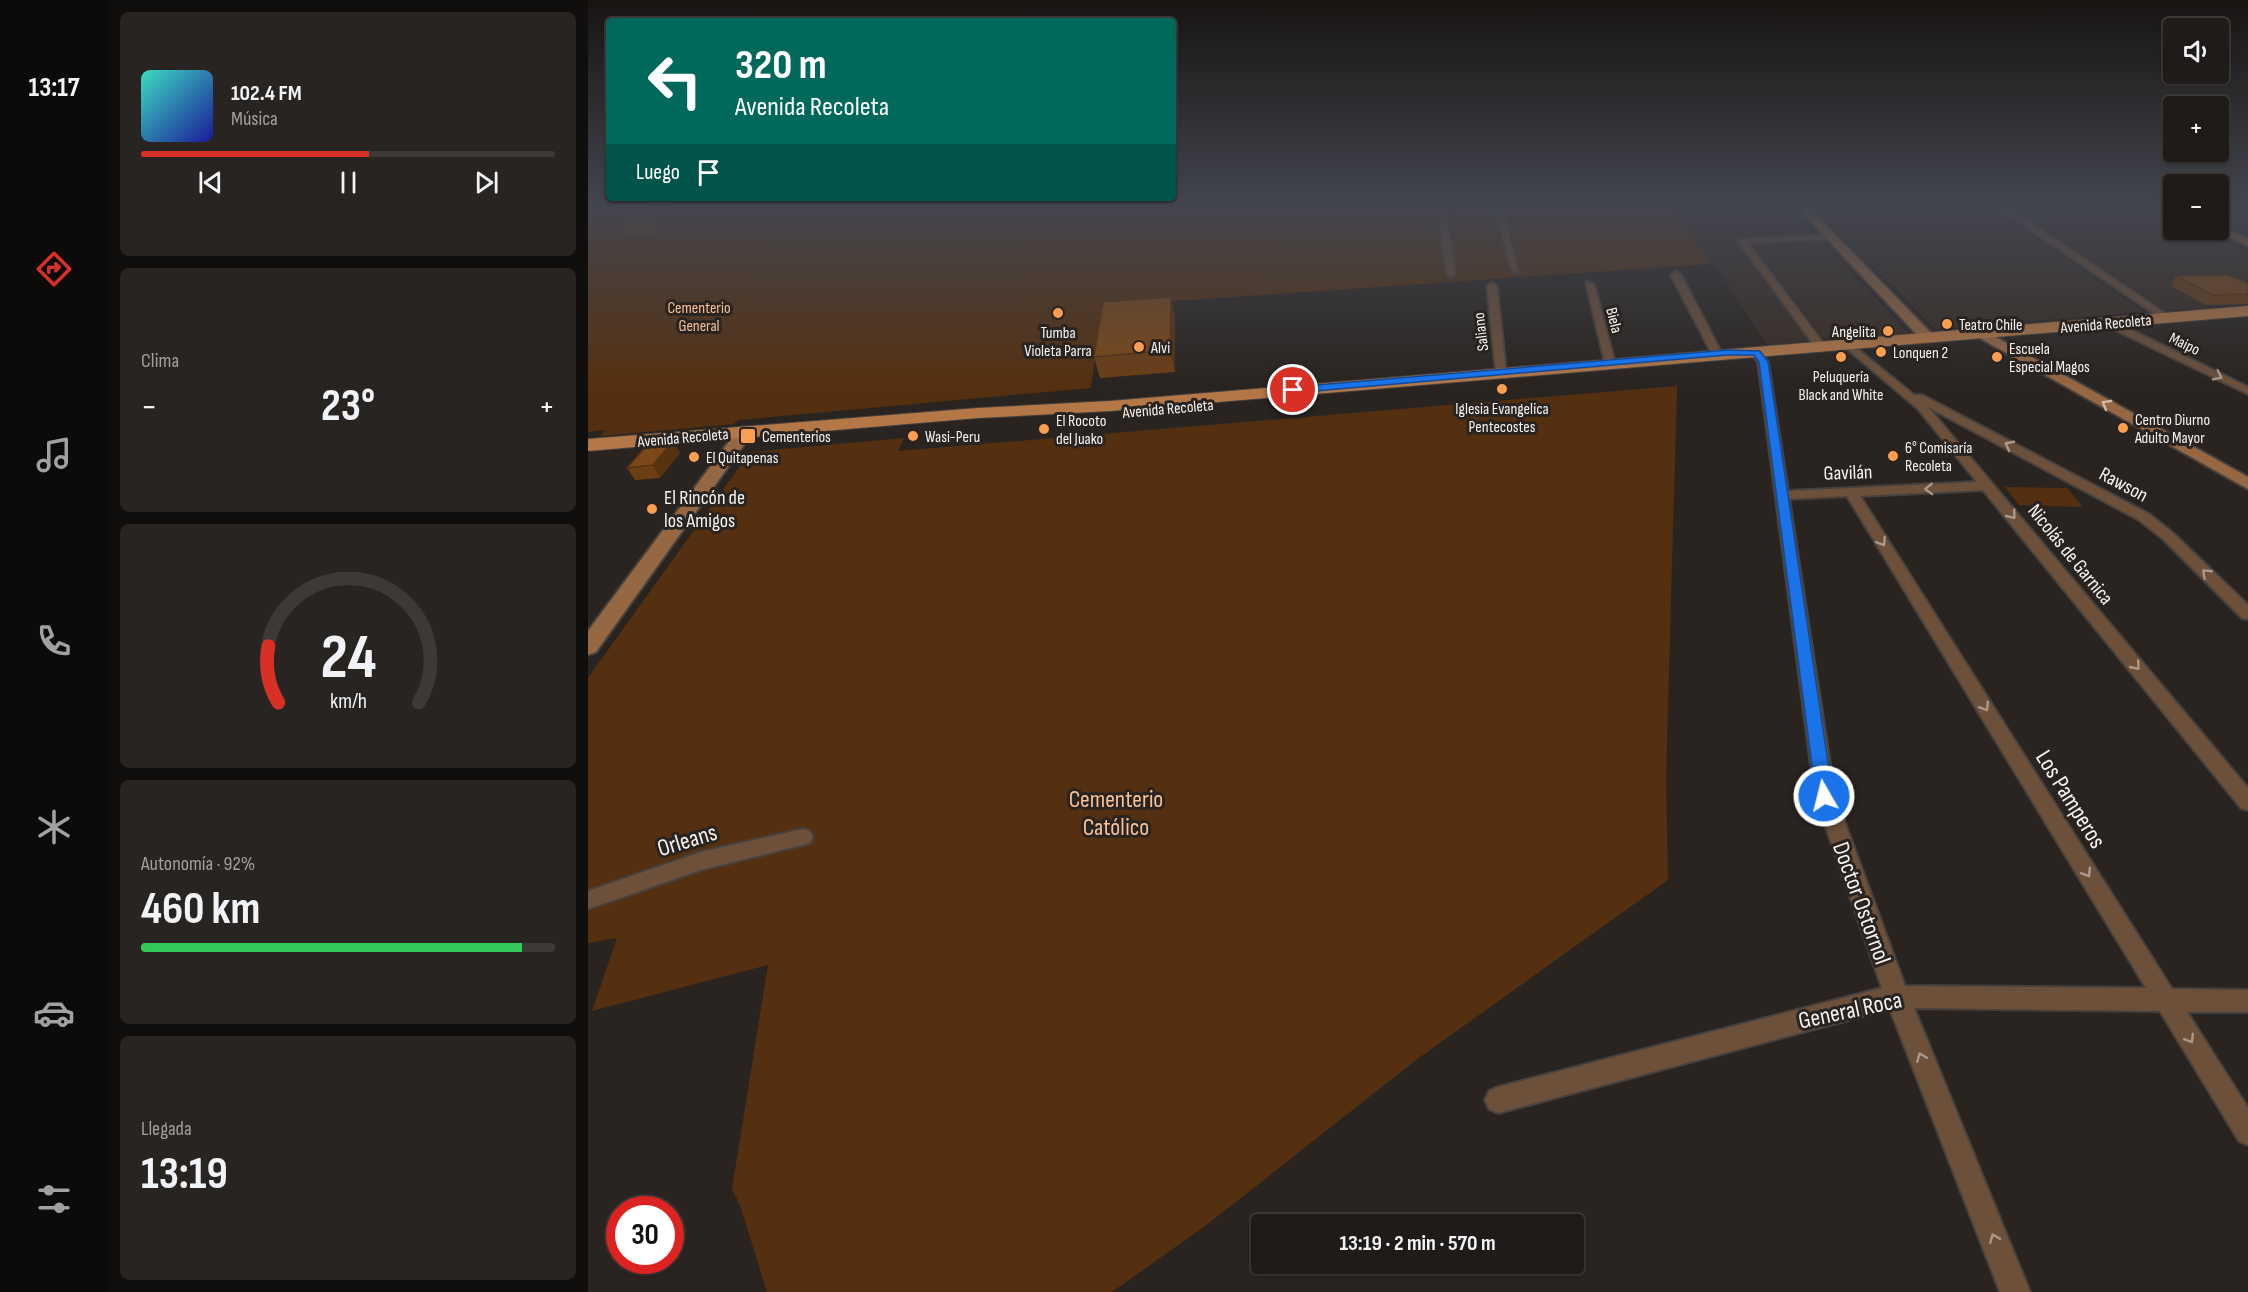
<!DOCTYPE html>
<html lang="es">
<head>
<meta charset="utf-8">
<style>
	:root { --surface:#1f1b18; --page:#272421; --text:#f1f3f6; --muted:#a1a1a2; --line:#3c3937; --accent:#d93025 }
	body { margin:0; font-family:"Sofia Sans Condensed",sans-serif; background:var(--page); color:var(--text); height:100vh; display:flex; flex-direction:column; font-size:22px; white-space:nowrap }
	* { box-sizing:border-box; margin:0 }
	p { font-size:20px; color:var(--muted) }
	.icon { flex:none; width:33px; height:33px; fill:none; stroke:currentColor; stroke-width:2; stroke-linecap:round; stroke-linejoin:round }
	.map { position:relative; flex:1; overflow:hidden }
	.panel { display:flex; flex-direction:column; gap:12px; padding:12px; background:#110f0d; width:480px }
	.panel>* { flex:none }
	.hud { position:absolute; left:18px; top:18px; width:570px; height:183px; border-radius:6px; box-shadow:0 2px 4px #0004,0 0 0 2px var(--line); background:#00695c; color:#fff; overflow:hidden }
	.buttons { position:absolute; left:1575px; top:18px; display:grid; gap:12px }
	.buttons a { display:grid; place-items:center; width:66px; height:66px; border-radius:6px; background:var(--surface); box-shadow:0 2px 4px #0004,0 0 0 2px var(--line); font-size:30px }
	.speed { position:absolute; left:18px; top:1196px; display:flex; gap:12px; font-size:30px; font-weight:700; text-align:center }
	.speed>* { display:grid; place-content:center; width:78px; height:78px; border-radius:50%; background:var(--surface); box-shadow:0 2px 4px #0004,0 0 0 2px var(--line); line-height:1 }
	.speed .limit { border:9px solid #d22; background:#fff; color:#111 }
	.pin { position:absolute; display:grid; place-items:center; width:51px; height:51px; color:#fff; margin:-26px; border:3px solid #fff; border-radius:50%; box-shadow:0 2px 6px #0007 }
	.me { position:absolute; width:66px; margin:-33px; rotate:352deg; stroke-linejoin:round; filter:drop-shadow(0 0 4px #0008) }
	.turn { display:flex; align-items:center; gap:21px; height:126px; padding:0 30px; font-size:27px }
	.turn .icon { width:78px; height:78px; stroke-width:2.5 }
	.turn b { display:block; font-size:42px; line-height:51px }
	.then { display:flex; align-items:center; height:57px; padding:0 30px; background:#0003; gap:12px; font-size:22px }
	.big { font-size:45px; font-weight:700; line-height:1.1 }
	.panel .tile { flex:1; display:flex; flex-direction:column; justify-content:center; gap:9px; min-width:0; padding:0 21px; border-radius:9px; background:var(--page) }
	.panel .dial { align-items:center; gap:0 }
	.dial svg { height:156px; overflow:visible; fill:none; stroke:var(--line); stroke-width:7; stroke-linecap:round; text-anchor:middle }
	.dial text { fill:var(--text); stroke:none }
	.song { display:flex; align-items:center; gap:18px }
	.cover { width:72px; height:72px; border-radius:9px; background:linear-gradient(135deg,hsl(170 70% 55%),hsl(240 70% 35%)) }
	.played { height:6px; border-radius:3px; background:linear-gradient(90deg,var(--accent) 55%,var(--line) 55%) }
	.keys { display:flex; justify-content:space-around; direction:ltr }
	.heat { display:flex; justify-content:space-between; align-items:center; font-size:33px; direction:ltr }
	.charge { height:9px; border-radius:4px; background:linear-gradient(90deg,#34c759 92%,var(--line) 0) }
	.trip { position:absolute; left:663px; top:1214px; width:333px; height:60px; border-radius:6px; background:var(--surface); box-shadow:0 2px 4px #0004,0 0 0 2px var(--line); font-weight:700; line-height:60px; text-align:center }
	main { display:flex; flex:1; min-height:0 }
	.tabs { display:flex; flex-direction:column; width:108px; justify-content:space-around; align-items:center; background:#0c0b0a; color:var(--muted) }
	.tabs .icon { width:42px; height:42px }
	.tabs .on { color:var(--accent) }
	.tabs b { font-size:27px; color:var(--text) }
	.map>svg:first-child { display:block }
</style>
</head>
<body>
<main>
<nav class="tabs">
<b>13:17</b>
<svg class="icon on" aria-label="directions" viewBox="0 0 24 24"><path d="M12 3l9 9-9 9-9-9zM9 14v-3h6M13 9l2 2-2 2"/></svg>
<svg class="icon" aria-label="music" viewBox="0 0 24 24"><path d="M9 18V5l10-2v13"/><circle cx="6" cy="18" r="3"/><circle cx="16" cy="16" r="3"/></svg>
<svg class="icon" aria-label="phone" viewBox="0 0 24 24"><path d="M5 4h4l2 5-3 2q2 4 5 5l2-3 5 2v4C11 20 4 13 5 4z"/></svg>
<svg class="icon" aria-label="climate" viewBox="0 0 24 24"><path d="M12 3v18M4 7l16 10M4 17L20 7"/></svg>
<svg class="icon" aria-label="car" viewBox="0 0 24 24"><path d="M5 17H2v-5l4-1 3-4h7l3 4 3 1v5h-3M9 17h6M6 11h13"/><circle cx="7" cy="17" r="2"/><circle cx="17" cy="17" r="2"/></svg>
<svg class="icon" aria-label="filters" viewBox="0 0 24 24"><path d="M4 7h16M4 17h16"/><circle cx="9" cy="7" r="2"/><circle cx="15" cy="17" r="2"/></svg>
</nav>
<section class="panel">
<div class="tile">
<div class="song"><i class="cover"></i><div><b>102.4 FM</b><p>Música</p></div></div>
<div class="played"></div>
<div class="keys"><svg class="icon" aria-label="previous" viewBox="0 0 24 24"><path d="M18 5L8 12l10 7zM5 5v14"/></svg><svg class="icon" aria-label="pause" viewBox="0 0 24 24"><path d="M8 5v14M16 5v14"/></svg><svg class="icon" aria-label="next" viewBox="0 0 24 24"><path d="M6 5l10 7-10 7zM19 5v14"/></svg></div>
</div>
<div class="tile"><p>Clima</p>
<div class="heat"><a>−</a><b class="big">23°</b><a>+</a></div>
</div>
<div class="tile dial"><svg viewBox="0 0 100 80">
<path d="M14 69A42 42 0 1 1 86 69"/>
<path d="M14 69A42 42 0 0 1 9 40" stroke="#d93025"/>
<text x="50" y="56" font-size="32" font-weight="700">24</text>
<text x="50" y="72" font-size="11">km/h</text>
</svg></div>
<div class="tile"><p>Autonomía · 92%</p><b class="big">460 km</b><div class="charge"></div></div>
<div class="tile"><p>Llegada</p><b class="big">13:19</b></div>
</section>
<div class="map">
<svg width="1660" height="1292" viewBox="0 0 1660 1292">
	<rect width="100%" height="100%" fill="#292420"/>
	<g fill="#372c24">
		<polygon points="1086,205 1200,205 1226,234 1148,239 1224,341 1179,345 1128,266 1122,264"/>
		<polygon points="1419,205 1566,205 1585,216 1586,230 1612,230 1660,254 1660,304 1583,310 1576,309"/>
		<polygon points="1631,205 1660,205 1660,234 1631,218"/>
		<polygon points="1231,209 1406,209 1556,312 1347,329 1229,210"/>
		<polygon points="1232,240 1321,333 1242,340 1235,338 1163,243"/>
	</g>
	<g fill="#553010">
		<polygon points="0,205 1086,205 1122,264 514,306 503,388 150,420 146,424 12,436 17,430 0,432"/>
		<polygon points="1089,386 1078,778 1080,880 828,1060 621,1223 524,1292 179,1292 152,1205 144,1189 180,965 4,1011 29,938 0,943 0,678 162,452 316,438 310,451"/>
		<polygon points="1417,487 1479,488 1495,507 1431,505"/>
	</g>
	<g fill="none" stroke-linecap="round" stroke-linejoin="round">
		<g stroke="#46413d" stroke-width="4">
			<g id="street">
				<polygon points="849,205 857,205 867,274 863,277 859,274"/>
				<polygon points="905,205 913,205 931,273 924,271"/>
				<polygon points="1416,205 1584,318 1576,320 1411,209 1214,210 1210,208 1214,206"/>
				<polygon points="1244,235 1241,239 1160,243 1238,347 1233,350 1229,349 1150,241 1154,239"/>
				<polygon points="1088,272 1093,275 1134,354 1133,356 1124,354 1083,275"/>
				<polygon points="998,282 1006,284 1027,363 1026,365 1017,363"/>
				<polygon points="904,283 909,286 918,373 913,376 908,373 899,286"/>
				<polygon points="1517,321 1525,321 1660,387 1660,394 1517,325"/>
				<path d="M1261 342 1326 395H1334L1561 514 1585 533 1660 605V619L1654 618 1575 539 1551 520 1340 407 1660 788V810L1653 808 1395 490 1272 496 1584 989 1660 990V1012H1599L1660 1108V1145L1651 1141 1572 1011 1326 1008 1442 1292H1412L1302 1009 910 1113 901 1109 897 1100 901 1091 910 1087 1294 988 1227 796 1170 362 1163 353 1172 351 1180 362 1200 491 1389 482 1330 409 1257 347V343ZM1259 496 1558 988 1317 986 1247 796 1201 499Z"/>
				<polygon points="215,829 222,831 225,837 222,843 113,870 0,909 0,891 113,852"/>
			</g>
		</g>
		<g stroke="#46413d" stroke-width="4">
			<g id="secondary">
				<polygon points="1207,205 1218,205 1345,335 1345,341 1335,341"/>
				<polygon points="1630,225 1660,239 1660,246 1626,230 1630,230"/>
				<polygon points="1395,330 1660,477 1660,489 1390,337 1388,334"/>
				<polygon points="157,427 165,432 8,652 0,655 0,631 151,428"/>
			</g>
		</g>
		<g stroke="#46413d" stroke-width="2">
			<polygon id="primary" points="1660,306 1660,316 522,411 390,418 0,451 0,439 390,408 522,401"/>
		</g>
		<use href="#street" fill="#6d5039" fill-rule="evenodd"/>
		<use href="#secondary" fill="#956742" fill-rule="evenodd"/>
		<use href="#primary" fill="#b47847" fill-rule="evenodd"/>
	</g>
	<g fill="#6b3e15">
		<polygon points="61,205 114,205 117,210 73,234 38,234 30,220"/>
		<polygon points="1588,276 1660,283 1660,304 1618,305 1583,286"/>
		<polygon points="587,317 587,372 512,378 506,357"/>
		<polygon points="85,441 92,453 72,478 47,480 39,468"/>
	</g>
	<g fill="#573211">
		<polygon points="95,205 114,205 117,210 73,234 66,221"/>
		<polygon points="583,297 587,317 587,372 582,350"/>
		<polygon points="85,441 92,453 72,478 65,465"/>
	</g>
	<g fill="#7c4818" stroke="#573211" stroke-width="1.5">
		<polygon points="61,205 95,205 66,221 30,220"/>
		<polygon points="1639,275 1660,283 1660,294 1624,295 1588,276"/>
		<polygon points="583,297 582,350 506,357 515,302"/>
		<polygon points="85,441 65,465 39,468 61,443"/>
	</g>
	<defs><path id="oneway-chevron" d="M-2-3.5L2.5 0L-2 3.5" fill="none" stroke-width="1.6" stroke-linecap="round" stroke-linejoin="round" transform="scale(1.5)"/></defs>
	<g stroke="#ab998c">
		<use href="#oneway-chevron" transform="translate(1630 376) rotate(26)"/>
		<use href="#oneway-chevron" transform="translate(1421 445) rotate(-152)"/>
		<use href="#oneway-chevron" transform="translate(1341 489) rotate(178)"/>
		<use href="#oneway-chevron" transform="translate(1424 515) rotate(51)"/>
		<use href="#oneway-chevron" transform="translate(1294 542) rotate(58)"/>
		<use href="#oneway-chevron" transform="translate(1618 573) rotate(-136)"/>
		<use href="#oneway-chevron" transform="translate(1548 666) rotate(51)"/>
		<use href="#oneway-chevron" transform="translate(1397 707) rotate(58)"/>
		<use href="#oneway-chevron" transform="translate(1499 873) rotate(58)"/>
		<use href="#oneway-chevron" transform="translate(1602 1039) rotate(58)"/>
		<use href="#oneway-chevron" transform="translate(1333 1057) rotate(-112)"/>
		<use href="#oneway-chevron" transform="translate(1406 1238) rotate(-112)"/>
	</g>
	<use stroke="#d0bbab" href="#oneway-chevron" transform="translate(1518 404) rotate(-150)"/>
	<linearGradient id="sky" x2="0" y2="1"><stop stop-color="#171412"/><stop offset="0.53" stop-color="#43454e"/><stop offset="1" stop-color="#43454e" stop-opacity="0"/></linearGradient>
	<rect width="1660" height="386" fill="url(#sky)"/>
	<polygon fill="#1a73e8" stroke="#114b97" stroke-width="1.5" points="1139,350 1172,351 1180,362 1245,796 1236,802 1228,796 1171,362 1166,355 1139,355 705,393 701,390 705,387"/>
	<g fill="#fb9e50" stroke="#292420" stroke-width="2">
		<circle cx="470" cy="313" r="6"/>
		<circle cx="1359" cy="324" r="6"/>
		<circle cx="1300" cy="331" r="6"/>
		<circle cx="551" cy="347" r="6"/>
		<circle cx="1293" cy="352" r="6"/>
		<circle cx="1253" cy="357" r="6"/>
		<circle cx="1409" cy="357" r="6"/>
		<circle cx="914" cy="389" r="6"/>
		<circle cx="1535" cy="428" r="6"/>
		<circle cx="456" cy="429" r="6"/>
		<rect x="152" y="428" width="16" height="16" rx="3"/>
		<circle cx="325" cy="436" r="6"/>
		<circle cx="1305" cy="456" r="6"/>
		<circle cx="106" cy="457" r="6"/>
		<circle cx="64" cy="509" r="6"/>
	</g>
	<g text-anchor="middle" stroke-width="6" stroke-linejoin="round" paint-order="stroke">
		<g font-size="16" fill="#fbc195" stroke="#292420">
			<text x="111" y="313">Cementerio<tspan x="111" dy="18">General</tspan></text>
		</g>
		<g font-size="16" fill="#f7f3f1" stroke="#292420">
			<text transform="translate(1027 320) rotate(76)" y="6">Biela</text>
			<text transform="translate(1518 323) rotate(-5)" y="6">Avenida Recoleta</text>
			<text transform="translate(892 332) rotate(-97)" y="6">Saliano</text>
			<text transform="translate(1597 343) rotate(26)" y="6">Maipo</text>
			<text transform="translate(580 408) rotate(-5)" y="6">Avenida Recoleta</text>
			<text transform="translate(95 437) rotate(-5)" y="6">Avenida Recoleta</text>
		</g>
		<g font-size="16" fill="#f7f3f1" stroke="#292420" text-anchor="start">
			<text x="1371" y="330">Teatro Chile</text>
			<text x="1288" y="337" text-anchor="end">Angelita</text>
			<text x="470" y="338" text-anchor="middle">Tumba<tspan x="470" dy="18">Violeta Parra</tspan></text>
			<text x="563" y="353">Alvi</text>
			<text x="1421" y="354">Escuela<tspan x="1421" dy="18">Especial Magos</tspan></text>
			<text x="1305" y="358">Lonquen 2</text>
			<text x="1253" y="382" text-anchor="middle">Peluquería<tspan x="1253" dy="18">Black and White</tspan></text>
			<text x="914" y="414" text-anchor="middle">Iglesia Evangelica<tspan x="914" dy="18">Pentecostes</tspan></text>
			<text x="1547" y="425">Centro Diurno<tspan x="1547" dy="18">Adulto Mayor</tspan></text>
			<text x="468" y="426">El Rocoto<tspan x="468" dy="18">del Juako</tspan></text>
			<text x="174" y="442">Cementerios</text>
			<text x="337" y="442">Wasi-Peru</text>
			<text x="1317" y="453">6° Comisaría<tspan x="1317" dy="18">Recoleta</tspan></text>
			<text x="118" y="463">El Quitapenas</text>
		</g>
		<g font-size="20" fill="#f7f3f1" stroke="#292420">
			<text transform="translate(1260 472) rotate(-2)" y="7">Gavilán</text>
			<text transform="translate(1536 484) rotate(28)" y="7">Rawson</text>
			<text transform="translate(1483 554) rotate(51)" y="7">Nicolás de Garnica</text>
		</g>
		<g font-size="20" fill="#f7f3f1" stroke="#292420" text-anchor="start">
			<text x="76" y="504">El Rincón de<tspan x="76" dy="23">los Amigos</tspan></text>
		</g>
		<g font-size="24" fill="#fbc195" stroke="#292420">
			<text x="528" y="807">Cementerio<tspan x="528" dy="28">Católico</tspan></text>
		</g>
		<g font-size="24" fill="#f7f3f1" stroke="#292420">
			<text transform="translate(1483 799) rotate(58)" y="8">Los Pamperos</text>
			<text transform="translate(99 840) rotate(-17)" y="8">Orleans</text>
			<text transform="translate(1274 903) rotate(70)" y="8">Doctor Ostornol</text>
			<text transform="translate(1262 1010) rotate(-12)" y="8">General Roca</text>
		</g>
	</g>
</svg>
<div class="buttons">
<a><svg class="icon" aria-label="sound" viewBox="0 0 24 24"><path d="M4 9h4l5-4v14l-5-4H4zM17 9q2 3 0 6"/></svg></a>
<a>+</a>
<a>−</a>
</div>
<div class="speed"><div class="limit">30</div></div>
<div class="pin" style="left:705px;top:390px;background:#d93025"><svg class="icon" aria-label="arrive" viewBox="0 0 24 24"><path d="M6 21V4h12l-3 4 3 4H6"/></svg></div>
<svg class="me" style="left:1236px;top:796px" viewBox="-20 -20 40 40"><circle r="17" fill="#1a73e8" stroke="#fff" stroke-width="3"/><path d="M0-11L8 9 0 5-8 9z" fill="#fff"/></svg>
<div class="trip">13:19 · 2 min · 570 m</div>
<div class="hud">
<div class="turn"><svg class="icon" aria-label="left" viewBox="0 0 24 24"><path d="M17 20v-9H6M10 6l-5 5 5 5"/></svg><div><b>320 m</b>Avenida Recoleta</div></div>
<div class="then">Luego<svg class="icon" aria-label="arrive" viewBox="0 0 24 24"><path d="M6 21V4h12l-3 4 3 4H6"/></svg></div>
</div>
</div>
</main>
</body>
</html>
